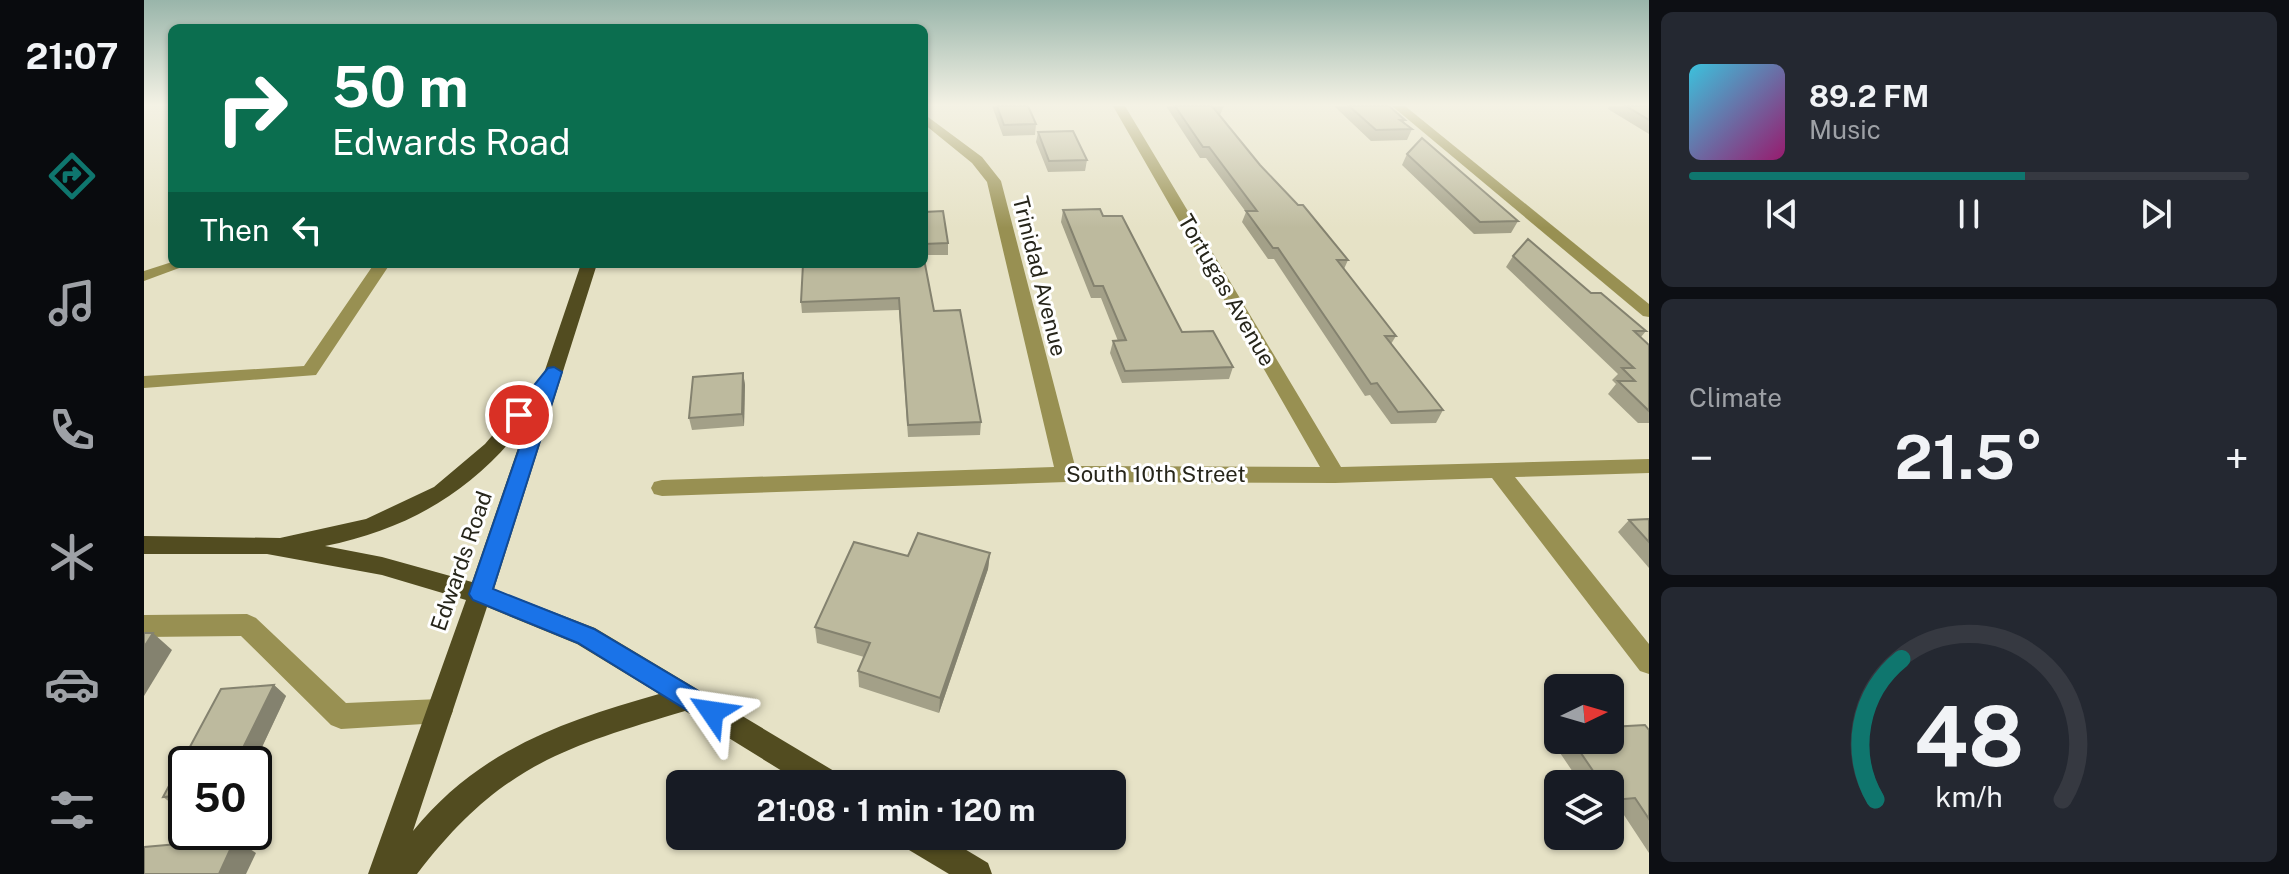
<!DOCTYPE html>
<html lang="en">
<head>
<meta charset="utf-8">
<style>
	:root { --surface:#171b24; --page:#242831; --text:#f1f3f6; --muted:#9ea1a6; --line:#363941; --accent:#0f766e }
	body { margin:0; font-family:"Public Sans",sans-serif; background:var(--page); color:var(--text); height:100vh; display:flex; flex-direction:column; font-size:30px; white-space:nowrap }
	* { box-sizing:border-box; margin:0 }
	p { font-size:26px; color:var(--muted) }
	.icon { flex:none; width:44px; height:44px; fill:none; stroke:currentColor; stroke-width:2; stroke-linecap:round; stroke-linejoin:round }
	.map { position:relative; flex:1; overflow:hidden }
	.sheet { display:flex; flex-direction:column; gap:12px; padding:12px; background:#0d0f14; width:640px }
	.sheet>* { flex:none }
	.top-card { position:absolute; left:24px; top:24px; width:760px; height:244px; border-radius:12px; box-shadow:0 2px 6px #0004; background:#0b6e4f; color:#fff; overflow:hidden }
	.needle { width:52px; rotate:85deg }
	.fabs { position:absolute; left:1400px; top:674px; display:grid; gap:16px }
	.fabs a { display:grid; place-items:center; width:80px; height:80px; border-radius:12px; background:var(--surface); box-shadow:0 2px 6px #0004; font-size:40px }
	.speed { position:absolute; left:24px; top:746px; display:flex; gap:16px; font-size:40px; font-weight:700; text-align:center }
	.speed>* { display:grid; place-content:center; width:104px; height:104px; border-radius:50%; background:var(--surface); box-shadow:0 2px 6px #0004; line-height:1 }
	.speed .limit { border:4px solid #111; border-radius:12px; background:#fff; color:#111 }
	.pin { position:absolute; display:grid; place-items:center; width:68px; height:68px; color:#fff; margin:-34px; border:4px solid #fff; border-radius:50%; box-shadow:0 2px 8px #0007 }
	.me { position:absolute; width:88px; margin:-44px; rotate:302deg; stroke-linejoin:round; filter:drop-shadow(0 0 6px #0008) }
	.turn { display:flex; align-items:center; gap:28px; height:168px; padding:0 32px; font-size:36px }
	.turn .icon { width:104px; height:104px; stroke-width:2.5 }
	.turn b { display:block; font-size:56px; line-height:68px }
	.then { display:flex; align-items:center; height:76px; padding:0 32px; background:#0003; gap:16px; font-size:30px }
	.big { font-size:60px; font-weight:700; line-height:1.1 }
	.sheet .widget { flex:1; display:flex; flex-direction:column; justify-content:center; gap:12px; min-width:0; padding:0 28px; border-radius:12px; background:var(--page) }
	.sheet .dial { align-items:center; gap:0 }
	.dial svg { height:208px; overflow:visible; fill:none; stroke:var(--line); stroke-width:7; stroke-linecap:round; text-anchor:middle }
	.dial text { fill:var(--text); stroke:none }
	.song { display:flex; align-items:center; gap:24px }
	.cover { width:96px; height:96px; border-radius:12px; background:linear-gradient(135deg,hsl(190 70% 55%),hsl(320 70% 35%)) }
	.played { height:8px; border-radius:4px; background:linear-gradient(90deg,var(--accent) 60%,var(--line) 60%) }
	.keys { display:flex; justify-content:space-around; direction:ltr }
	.heat { display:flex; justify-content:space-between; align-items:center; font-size:44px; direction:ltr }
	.trip { position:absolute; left:522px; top:770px; width:460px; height:80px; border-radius:12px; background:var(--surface); box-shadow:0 2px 6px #0004; font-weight:700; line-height:80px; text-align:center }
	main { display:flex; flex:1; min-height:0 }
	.menu { display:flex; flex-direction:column; width:144px; justify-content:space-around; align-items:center; background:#090b0e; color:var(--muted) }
	.menu .icon { width:56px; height:56px }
	.menu .active { color:var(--accent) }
	.menu b { font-size:36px; color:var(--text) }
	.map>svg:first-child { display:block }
</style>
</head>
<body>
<main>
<nav class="menu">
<b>21:07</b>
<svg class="icon active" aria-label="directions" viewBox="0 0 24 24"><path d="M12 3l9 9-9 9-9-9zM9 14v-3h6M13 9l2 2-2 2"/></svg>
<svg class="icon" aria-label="music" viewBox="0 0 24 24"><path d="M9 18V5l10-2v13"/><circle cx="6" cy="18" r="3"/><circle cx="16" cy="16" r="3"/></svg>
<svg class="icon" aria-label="phone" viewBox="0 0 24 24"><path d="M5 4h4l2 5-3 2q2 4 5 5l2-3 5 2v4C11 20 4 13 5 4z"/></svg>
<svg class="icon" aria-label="climate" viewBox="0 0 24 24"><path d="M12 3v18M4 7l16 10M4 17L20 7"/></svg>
<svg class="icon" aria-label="car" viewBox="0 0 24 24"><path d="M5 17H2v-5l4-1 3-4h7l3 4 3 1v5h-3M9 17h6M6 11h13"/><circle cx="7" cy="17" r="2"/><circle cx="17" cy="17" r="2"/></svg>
<svg class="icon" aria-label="filters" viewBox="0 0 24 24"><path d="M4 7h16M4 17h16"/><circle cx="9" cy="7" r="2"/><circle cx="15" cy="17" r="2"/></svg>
</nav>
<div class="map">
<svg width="1505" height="874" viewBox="0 0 1505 874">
	<rect width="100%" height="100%" fill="#e6e2c6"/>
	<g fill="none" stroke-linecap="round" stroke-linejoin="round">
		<g fill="#989052" fill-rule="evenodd">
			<polygon points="969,106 981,106 1197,467 1505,459 1505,473 1371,477 1505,644 1505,674 1496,671 1348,478 1191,483 922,482 518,496 510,494 507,488 510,482 518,480 910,467 843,182 828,163 780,124 780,114 838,157 857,181 931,466 1176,467"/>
			<polygon points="1248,106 1261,106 1505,304 1505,317 1499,316"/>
			<polygon points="28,262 46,264 0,281 0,271"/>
			<polygon points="230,264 246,264 172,375 0,388 0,376 160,366"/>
			<polygon points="103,614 112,618 202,703 296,699 305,702 309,711 305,720 296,723 197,729 187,725 97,636 0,637 0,615"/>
		</g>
		<g fill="#524c20" fill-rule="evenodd">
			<path d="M437 264H453L350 589 451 628 695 774 699 784H659L541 711C417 748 355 767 273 874H224L322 600 238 575 123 554H0V536L136 538 222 519 290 487 341 444 399 376ZM384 419 328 582 238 557 181 546C266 529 333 489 384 419ZM343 607 433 644 515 694C417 722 335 750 269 831Z"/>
			<polygon points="756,836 799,836 844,863 848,874 805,874 760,847"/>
		</g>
	</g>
	<g fill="#a3a088">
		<polygon points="848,106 884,106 892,124 891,135 859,136"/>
		<polygon points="1022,106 1080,106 1076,115 1116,165 1204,260 1200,269 1252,336 1247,344 1299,410 1292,423 1247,424 1226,395 1221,396 1130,259 1124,259 1098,222 1102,212 1062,158 1056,158"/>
		<polygon points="1190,106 1245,106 1261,120 1260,122 1268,129 1263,140 1227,141"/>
		<polygon points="1465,106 1505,106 1505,134 1464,109"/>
		<polygon points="894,132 943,160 941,171 904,172 892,142"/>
		<polygon points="1263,154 1374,221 1367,233 1330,234 1258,165"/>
		<polygon points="919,210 959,216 1038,332 1089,367 1085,379 978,383 966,353 969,341 974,341 957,298 947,298 917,222"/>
		<polygon points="780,212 804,243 804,255 780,255"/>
		<polygon points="1369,256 1447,293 1502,331 1497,337 1505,345 1505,423 1494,423 1464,394 1472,384 1468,380 1474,374 1362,267"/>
		<polygon points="780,264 790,311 837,422 836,435 764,437 755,310 658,313 657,302"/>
		<polygon points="599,373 601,385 600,426 548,430 545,418"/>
		<polygon points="1505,519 1505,568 1474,532 1485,520"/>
		<polygon points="846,553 844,569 795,713 715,687 714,671 720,657 673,643 671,627 764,556"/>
		<polygon points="130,685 142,696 110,764 42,764 42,807 34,808 19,797 77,689"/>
		<polygon points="1505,730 1505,853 1476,809 1466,809 1466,784 1437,784 1408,741 1414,736 1414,740 1466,740"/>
	</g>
	<g fill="#84826f">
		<polygon points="599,373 601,385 600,426 598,414"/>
		<polygon points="846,553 844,569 795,713 796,698"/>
		<polygon points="9,633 28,650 0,696 0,647"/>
		<polygon points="130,685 142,696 110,764 91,764"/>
		<polygon points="91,839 112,853 102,874 75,874"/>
	</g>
	<g fill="#bdba9e" stroke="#84826f" stroke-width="2">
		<polygon points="853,106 884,106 892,124 860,125"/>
		<polygon points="1031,106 1068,106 1116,165 1154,205 1159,205 1204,260 1193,260 1252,336 1241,336 1299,410 1254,412 1233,383 1227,384 1134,248 1129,248 1102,211 1113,211 1065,147 1059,147"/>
		<polygon points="1205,106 1245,106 1261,120 1256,120 1268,129 1232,130"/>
		<polygon points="1482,106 1505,106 1505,120"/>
		<polygon points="929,131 943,160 905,161 894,132"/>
		<polygon points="1278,138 1374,221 1336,222 1263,154"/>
		<polygon points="956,209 959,216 978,216 1038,332 1069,331 1089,367 981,371 969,341 982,340 959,286 950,286 919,210"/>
		<polygon points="799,211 804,243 780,244 780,212"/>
		<polygon points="1384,239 1447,293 1457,293 1502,331 1490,331 1505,345 1505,411 1474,381 1491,381 1478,368 1490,368 1369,256"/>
		<polygon points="780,259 790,311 816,310 837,422 764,425 755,298 657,302 659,264 780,264"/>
		<polygon points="599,373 598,414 545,418 549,377"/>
		<polygon points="1505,519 1505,542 1485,520"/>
		<polygon points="774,533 846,553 796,698 714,671 726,643 671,627 710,542 764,556"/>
		<polygon points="0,633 9,633 0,647"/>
		<polygon points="130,685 91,764 42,764 42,795 19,797 77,689"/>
		<polygon points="1501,725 1505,730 1505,819 1491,798 1469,800 1466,796 1466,784 1458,784 1428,740 1466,740 1466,727"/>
		<polygon points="91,839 75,874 0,874 0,847"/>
	</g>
	<linearGradient id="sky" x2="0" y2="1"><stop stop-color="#99b5aa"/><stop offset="0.46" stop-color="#f4f2e5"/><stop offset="1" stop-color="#f4f2e5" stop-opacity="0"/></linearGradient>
	<rect width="1505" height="228" fill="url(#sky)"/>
	<polygon fill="#1a73e8" stroke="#114b97" stroke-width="2" points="410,367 418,372 349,589 450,629 576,704 580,712 576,720 568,724 559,720 434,643 329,600 325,594 388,411 381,419 375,421 366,415 404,368"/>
	<g text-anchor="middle" stroke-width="6" stroke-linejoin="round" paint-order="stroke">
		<g font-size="22" fill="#26251a" stroke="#fff">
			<text transform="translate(896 276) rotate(76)" y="8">Trinidad Avenue</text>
			<text transform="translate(1083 290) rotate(60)" y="8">Tortugas Avenue</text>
			<text x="1012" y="482">South 10th Street</text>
			<text transform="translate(317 561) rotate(-71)" y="8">Edwards Road</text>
		</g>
	</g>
</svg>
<div class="fabs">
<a><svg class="needle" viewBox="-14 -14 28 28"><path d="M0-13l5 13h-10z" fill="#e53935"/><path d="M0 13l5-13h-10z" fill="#9ea1a6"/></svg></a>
<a><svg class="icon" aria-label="layers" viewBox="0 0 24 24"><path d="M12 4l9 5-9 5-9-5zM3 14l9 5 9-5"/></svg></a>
</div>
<div class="speed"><div class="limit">50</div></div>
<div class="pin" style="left:375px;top:415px;background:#d93025"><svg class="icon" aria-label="arrive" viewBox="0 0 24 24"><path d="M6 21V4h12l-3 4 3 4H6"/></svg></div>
<svg class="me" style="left:568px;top:712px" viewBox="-20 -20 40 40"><path d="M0-17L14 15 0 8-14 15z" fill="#1a73e8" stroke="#fff" stroke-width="4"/></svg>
<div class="trip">21:08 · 1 min · 120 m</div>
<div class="top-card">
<div class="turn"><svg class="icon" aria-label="right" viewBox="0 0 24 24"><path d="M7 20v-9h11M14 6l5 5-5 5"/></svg><div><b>50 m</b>Edwards Road</div></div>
<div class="then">Then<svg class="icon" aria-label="left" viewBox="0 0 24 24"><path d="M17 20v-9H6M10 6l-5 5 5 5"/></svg></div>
</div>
</div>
<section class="sheet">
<div class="widget">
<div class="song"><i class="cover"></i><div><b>89.2 FM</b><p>Music</p></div></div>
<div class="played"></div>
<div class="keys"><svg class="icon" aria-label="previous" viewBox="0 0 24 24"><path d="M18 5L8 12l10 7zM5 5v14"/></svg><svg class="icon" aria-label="pause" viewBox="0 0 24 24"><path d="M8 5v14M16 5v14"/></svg><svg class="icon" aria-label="next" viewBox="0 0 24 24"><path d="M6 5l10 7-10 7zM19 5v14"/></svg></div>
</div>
<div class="widget"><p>Climate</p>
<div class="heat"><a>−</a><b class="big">21.5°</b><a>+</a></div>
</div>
<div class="widget dial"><svg viewBox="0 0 100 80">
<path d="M14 69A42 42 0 1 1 86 69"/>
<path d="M14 69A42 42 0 0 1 24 15" stroke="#0f766e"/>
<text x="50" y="56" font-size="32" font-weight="700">48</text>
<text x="50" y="72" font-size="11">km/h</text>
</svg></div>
</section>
</main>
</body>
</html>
